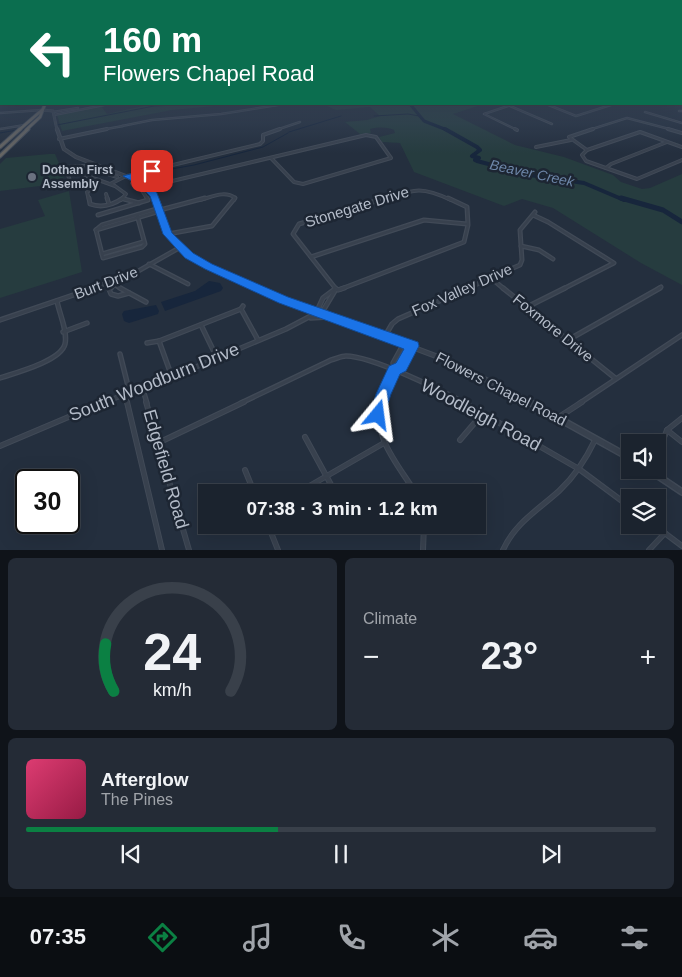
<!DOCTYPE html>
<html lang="en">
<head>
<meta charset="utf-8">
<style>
	:root { --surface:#1b232e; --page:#242b36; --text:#f1f3f6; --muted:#a0a4aa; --line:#39404a; --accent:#0b8043 }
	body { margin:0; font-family:Helvetica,sans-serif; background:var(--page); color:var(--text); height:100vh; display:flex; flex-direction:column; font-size:19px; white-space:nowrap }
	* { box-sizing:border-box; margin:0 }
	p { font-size:16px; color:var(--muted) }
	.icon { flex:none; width:28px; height:28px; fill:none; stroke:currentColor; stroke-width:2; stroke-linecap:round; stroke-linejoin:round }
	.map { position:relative; height:550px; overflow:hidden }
	.side { display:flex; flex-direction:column; gap:8px; padding:8px; background:#0f1319; flex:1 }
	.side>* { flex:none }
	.top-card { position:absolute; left:0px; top:0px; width:682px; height:105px; box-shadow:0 5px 20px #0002,0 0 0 1px var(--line); background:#0b6e4f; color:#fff; overflow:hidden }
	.tools { position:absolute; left:621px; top:434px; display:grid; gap:10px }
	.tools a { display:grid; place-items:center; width:45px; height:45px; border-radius:0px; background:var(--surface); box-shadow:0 5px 20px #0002,0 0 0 1px var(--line); font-size:25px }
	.speed { position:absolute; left:15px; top:469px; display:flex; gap:10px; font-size:25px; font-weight:700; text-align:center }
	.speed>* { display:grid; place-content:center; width:65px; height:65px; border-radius:50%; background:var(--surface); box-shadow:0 5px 20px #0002,0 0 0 1px var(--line); line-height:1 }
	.speed .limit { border:2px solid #111; border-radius:8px; background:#fff; color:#111 }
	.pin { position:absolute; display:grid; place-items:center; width:42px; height:42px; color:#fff; margin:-21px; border-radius:10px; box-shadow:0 2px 8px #0006 }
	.me { position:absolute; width:55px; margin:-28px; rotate:16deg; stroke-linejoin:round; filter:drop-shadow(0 0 4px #0008) }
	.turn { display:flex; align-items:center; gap:18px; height:105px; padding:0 20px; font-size:22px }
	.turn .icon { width:65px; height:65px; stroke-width:2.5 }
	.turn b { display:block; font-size:35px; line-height:42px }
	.big { font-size:38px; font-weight:700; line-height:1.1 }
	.side .card { flex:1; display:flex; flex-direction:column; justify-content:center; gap:8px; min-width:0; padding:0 18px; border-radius:8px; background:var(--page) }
	.side .dial { align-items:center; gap:0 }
	.dial svg { height:130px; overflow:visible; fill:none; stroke:var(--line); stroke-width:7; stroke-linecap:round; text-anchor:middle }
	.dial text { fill:var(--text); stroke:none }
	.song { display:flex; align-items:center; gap:15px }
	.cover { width:60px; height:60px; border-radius:8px; background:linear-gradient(135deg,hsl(340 70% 55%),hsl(340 70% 35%)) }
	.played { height:5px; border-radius:2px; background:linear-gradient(90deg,var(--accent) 40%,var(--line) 40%) }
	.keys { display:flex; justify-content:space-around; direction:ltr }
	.heat { display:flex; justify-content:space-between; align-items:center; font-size:28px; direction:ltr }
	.side .tiles { flex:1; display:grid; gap:8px; grid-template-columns:1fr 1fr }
	.card:last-child { grid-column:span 2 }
	.trip { position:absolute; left:198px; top:484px; width:288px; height:50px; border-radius:0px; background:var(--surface); box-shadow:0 5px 20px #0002,0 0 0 1px var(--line); font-weight:700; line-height:50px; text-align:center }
	.menu { display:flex; height:80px; justify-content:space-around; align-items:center; background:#0b0e12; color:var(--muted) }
	.menu .icon { width:35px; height:35px }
	.menu .active { color:var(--accent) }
	.menu b { font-size:22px; color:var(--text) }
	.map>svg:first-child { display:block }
</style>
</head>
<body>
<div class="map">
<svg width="682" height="550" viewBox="0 0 682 550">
	<rect width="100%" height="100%" fill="#242f3e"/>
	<g fill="#263c3f">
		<polygon points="152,104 237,104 172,110 62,131 57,115 101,106 107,114"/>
		<path d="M322 104H484L453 114 515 145 564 157 613 175 621 182 642 189 650 188 682 174V285L641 263 553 208 522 199 504 206 414 172 400 143 382 142 379 137 395 133 394 130C386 127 379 127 370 129L371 133 360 134 345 122 367 120 380 116 370 107 336 110Z"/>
		<polygon points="49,154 55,154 65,177 40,186 0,191 0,164 6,158"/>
		<polygon points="69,191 82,272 0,298 0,229 45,216 38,200"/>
	</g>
	<g fill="#17263c">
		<polygon points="209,281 220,283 223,288 221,291 165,311 161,302 195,291"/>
		<polygon points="156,305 159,311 158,314 129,323 124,321 122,314 124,311"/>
	</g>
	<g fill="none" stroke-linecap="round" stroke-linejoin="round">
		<g stroke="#17263c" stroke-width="1">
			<polyline points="374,116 408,114 419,116"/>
			<polyline points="57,125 154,106 198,104"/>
			<polyline points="289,132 341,116"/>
			<polyline points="0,133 17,130"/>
			<polyline points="132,176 194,165 263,147 288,133"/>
		</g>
		<polyline stroke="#17263c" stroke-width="3" points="410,104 424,121 447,130"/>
		<polyline stroke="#17263c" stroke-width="4" points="445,129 477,147 480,150 472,156 479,158 475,160 477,161 530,175 584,183 624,200"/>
		<polyline stroke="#17263c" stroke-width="5" points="621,198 663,210 682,222"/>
		<g stroke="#414a57" stroke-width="2.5">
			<g id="minor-far4">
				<polyline points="514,104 484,114 517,130"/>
				<polyline points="546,104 576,116 614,104"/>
				<polyline points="510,106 552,124"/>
				<polyline points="679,111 682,111"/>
				<polyline points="53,112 78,108"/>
				<polyline points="645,112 682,123"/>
				<polyline points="0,113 42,110"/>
				<polyline points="54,115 109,104"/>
				<polyline points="122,126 152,120 221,114 284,104"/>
				<polyline points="0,129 25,125"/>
				<polyline points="101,130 123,126"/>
				<polyline points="276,130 300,122"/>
				<polyline points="589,130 627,118 673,130"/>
			</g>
		</g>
		<g stroke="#414a57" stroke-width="4">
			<g id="minor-far3">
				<polyline points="515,129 517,130"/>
				<polyline points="593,129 569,137 587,150 582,155 586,161 637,179 682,160"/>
				<polyline points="668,129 682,133"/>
				<polyline points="59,139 107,129"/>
				<polyline points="536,147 571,140"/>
				<polyline points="587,150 640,132 682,147"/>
				<polyline points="82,166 80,168 82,174 115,186 126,194 121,200"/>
				<polyline points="606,168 611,164 667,142"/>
				<polyline points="127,176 260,144 263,141 263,135 280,129"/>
				<polyline points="132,183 141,189 148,200"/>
				<polyline points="110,184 126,176"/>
				<polyline points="147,187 366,135 376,137 391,158 303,184 294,182 271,158"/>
				<polyline points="106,194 108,200"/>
				<polyline points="124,199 127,200"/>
				<polyline points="89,200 87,192 90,190 84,187 72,186 65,167 85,166 117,177"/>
				<path d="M200 200C212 197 225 190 235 198L234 200"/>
				<path d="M382 200C413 190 419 185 451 200"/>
			</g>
		</g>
		<g stroke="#414a57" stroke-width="5">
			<g id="minor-far2">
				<path d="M89 198 90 204C101 208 113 205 123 198"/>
				<polyline points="107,198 109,204"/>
				<polyline points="124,199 139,203"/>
				<polyline points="160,210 205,198"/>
				<polyline points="98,215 148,200 147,198"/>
				<polyline points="533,215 548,222 614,263 563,289"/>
				<polyline points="96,230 103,258 142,247 145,244 137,215"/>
				<polyline points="96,230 102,225 160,208"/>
				<polyline points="96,230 160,211"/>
				<polyline points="168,234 212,226 235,198"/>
				<polyline points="521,246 539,250 553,259"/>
				<polyline points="102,254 143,242"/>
				<polyline points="311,257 424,220 467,224"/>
				<polyline points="149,264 188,284"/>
				<polyline points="491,278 504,289"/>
				<polyline points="114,281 115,285 122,289"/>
				<polyline points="90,289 133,274 179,248"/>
				<polyline points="109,289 115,285"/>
				<polyline points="336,289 293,234 299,224 386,198"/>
				<polyline points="341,289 464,242 468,225 467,207 448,198"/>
				<polyline points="466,289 520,265 522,260 520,230 535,212"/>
				<polyline points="658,289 661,287"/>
			</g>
		</g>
		<g stroke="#414a57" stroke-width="5.5">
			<g id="minor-far1">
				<polyline points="111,288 109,289 111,294 118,296 129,293"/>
				<polyline points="120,288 146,302"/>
				<polyline points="335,288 338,290 344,288"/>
				<polyline points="503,288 615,378"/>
				<polyline points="243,306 241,309 258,340"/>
				<polyline points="527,307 565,288"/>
				<polyline points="317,311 323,298 335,289"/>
				<polyline points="311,318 328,317"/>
				<polyline points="0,320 94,288"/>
				<polyline points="201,325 217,358"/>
				<polyline points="63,332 87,323"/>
				<polyline points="385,336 392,324 398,319 469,288"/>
				<polyline points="568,340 660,288"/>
				<polyline points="159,341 241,309"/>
				<polyline points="147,343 159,341 172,377"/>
				<polyline points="120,354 130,394"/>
				<polyline points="394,370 401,367 413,347"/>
				<path d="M0 378C15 373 61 361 65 344 68 331 59 313 57 301"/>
				<polyline points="143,390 147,403"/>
				<polyline points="125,395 127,403"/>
				<polyline points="101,403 153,385 286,329 324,309 336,289"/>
				<path d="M241 403 331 360C336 359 341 356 346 356 372 356 440 390 465 403"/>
				<polyline points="380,403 394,370 393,363 404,343"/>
				<polyline points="580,403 682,335"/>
			</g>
		</g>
		<g stroke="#414a57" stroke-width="6">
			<g id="minor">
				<polyline points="127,402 162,550"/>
				<polyline points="146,402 189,550"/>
				<path d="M380 402C373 438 397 463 415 492"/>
				<polyline points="463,402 579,469 630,507"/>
				<polyline points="559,417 582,402"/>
				<polyline points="667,430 682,442"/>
				<polyline points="305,437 335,492"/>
				<polyline points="460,440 483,413"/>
				<polyline points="663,440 667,430 682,418"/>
				<polyline points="158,443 244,402"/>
				<polyline points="0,446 104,402"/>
				<polyline points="245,470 254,492"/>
				<polyline points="299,492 384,443"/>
				<polyline points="268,525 278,550"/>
				<polyline points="654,525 682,546"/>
				<polyline points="423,550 424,525"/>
				<path d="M503 550C515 523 538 510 559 491 574 477 586 459 595 440"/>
				<polyline points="649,550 665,533"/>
			</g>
		</g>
		<g stroke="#414a57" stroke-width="3">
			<polyline id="tertiary-far4" points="42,110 53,111 57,130"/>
		</g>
		<g stroke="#414a57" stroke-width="4.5">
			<polyline id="tertiary-far3" points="57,129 64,149 76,157 128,177 147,187 157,200"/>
		</g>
		<g stroke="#414a57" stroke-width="5.5">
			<path id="tertiary-far2" d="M156 198C162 210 163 224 169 235 184 263 231 277 258 289"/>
		</g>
		<g stroke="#414a57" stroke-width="6">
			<polyline id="tertiary-far1" points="255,288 449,361 531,403"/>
		</g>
		<g stroke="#414a57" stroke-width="8">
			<g id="tertiary">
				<polyline points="529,402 630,458"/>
				<polyline points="649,470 682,492"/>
			</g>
		</g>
		<g stroke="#434c59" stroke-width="4">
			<g id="trunk-far1">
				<polyline points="19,130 42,110"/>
				<polyline points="26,130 40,117 45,104"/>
			</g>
		</g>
		<g stroke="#434c59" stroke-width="5">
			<g id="trunk">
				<polyline points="0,147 20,129"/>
				<polyline points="0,156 28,129"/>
			</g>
		</g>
		<use href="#minor-far4" stroke="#38414e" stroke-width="1"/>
		<use href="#minor-far3" stroke="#38414e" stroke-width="2"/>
		<use href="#minor-far2" stroke="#38414e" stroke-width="2.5"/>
		<use href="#minor-far1" stroke="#38414e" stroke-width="3"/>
		<use href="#minor" stroke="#38414e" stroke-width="4"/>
		<use href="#tertiary-far4" stroke="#38414e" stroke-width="2"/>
		<use href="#tertiary-far3" stroke="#38414e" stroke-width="2.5"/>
		<use href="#tertiary-far2" stroke="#38414e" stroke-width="3"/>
		<use href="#tertiary-far1" stroke="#38414e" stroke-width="4"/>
		<use href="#tertiary" stroke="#38414e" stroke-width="5"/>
		<use href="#trunk-far1" stroke="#656462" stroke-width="2.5"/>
		<use href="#trunk" stroke="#656462" stroke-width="3"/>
	</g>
	<linearGradient id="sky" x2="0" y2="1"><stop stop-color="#141a22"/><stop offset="0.5" stop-color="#3f4d63"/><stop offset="1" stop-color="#3f4d63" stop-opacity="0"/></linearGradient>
	<rect width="682" height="153" fill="url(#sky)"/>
	<polygon fill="#1a73e8" stroke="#114b97" points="152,168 156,171 155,172 135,177 145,182 157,193 172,233 193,253 212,264 288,297 418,342 419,346 406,371 400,374 391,394 383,420 378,422 372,420 370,415 376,394 389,366 396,363 404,349 279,303 205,269 185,258 163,234 150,196 139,185 123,176"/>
	<circle fill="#6b7280" stroke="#1d2633" stroke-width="2" cx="32" cy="177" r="5"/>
	<g text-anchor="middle" stroke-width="5" stroke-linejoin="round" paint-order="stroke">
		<g font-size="12" font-weight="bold" fill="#b4bcc9" stroke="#1d2633" text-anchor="start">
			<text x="42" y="174">Dothan First<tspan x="42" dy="14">Assembly</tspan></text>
		</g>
		<g font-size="14" font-style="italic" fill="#6d86a8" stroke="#1d2633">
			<text transform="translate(532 173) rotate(12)" y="5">Beaver Creek</text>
		</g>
		<g font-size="15" fill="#b4bcc9" stroke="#1d2633">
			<text transform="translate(357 207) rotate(-17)" y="5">Stonegate Drive</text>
			<text transform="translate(106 283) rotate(-21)" y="5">Burt Drive</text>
			<text transform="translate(462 290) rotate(-24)" y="5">Fox Valley Drive</text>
			<text transform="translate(553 328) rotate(39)" y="5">Foxmore Drive</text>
			<text transform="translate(501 389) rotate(27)" y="5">Flowers Chapel Road</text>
		</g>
		<g font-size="18" fill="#b4bcc9" stroke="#1d2633">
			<text transform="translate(154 382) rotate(-22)" y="6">South Woodburn Drive</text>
			<text transform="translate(481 415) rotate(28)" y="6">Woodleigh Road</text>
			<text transform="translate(166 469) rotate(74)" y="6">Edgefield Road</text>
		</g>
	</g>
</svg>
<div class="tools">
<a><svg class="icon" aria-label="sound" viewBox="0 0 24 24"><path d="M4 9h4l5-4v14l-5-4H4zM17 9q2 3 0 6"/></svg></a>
<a><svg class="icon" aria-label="layers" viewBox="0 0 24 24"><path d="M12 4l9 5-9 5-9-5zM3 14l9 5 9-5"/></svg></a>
</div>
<div class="speed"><div class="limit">30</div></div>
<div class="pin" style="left:152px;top:171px;background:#d93025"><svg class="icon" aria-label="arrive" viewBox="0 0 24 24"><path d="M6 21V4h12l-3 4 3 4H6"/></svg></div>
<svg class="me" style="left:378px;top:415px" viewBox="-20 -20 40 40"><path d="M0-17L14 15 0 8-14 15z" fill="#1a73e8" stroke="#fff" stroke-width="4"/></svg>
<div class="trip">07:38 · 3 min · 1.2 km</div>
<div class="top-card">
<div class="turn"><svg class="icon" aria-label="left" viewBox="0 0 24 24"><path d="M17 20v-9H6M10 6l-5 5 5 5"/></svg><div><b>160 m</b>Flowers Chapel Road</div></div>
</div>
</div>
<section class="side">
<div class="tiles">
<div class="card dial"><svg viewBox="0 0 100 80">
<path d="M14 69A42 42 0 1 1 86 69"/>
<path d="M14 69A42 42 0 0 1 9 40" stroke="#0b8043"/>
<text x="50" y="56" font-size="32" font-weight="700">24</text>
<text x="50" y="72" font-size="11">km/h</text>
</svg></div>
<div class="card"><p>Climate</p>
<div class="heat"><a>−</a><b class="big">23°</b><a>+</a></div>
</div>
<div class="card">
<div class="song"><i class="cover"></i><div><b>Afterglow</b><p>The Pines</p></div></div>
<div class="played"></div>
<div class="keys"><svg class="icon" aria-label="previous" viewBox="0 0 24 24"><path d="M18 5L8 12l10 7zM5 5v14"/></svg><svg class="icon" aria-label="pause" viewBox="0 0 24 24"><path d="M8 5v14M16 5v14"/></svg><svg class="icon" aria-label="next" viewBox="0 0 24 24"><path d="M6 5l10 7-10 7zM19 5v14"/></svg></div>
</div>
</div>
</section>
<nav class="menu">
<b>07:35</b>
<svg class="icon active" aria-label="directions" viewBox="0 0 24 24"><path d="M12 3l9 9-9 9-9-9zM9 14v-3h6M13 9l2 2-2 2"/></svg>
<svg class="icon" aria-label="music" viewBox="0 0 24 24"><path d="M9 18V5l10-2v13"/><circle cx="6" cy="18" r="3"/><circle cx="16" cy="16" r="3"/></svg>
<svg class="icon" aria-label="phone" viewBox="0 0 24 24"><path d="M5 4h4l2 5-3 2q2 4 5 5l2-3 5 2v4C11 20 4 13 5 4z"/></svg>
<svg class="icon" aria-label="climate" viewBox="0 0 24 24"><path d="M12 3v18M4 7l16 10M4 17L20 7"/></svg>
<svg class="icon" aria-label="car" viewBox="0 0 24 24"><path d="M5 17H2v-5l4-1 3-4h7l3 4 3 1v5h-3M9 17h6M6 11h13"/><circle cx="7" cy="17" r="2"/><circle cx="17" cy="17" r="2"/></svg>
<svg class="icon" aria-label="filters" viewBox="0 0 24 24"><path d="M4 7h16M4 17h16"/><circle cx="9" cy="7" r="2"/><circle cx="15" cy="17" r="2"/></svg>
</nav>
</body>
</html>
